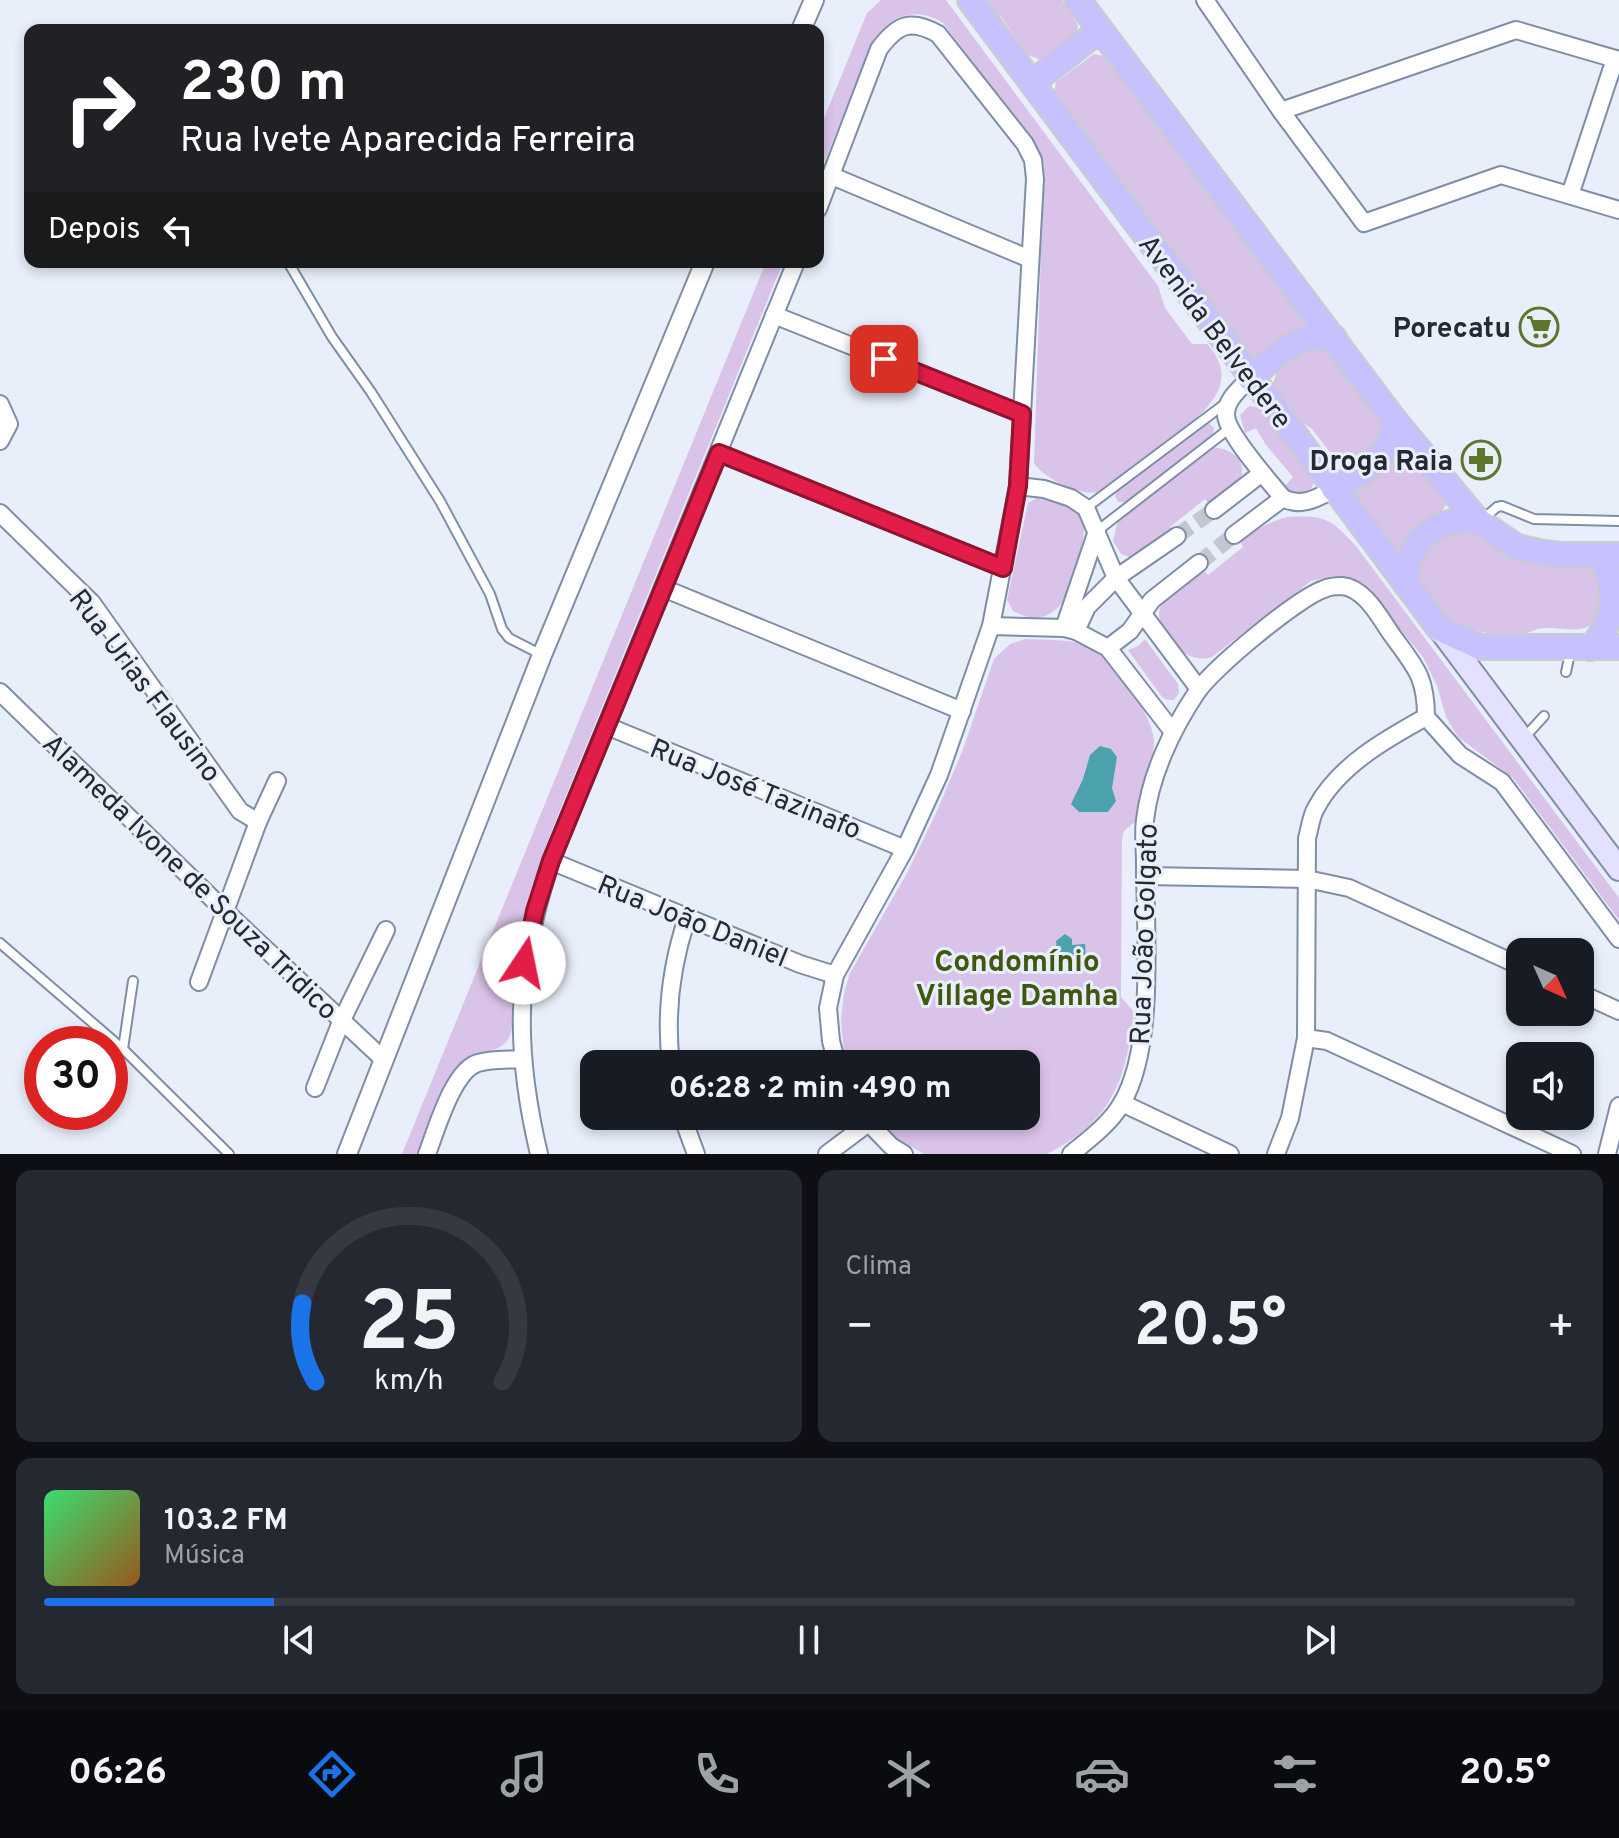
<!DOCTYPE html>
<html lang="pt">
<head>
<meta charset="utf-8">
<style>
	:root { --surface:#171b24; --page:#242831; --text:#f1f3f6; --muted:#9ea1a6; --line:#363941; --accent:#1a73e8 }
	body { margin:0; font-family:Overpass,sans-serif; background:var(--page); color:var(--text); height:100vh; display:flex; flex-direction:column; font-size:30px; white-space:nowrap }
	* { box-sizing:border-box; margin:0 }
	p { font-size:26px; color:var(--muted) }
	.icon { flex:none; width:44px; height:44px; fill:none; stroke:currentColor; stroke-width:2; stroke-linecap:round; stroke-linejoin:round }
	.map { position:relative; height:1154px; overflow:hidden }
	.drawer { display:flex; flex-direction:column; gap:16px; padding:16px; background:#0d0f14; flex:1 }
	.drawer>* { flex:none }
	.top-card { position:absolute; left:24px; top:24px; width:800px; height:244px; border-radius:16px; box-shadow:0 4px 12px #0003; background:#202124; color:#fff; overflow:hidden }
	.needle { width:52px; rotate:135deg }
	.tools { position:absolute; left:1506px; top:938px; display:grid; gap:16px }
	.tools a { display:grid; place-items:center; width:88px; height:88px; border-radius:16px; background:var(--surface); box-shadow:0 4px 12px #0003; font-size:40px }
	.speed { position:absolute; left:24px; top:1026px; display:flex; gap:16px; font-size:40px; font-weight:700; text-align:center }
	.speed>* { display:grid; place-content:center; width:104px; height:104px; border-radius:50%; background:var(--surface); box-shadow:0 4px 12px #0003; line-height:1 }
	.speed .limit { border:12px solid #d22; background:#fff; color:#111 }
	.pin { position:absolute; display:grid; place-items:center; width:68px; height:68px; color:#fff; margin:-34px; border-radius:16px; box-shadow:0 4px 12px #0006 }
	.me { position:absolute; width:88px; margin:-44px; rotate:11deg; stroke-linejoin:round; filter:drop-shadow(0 0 6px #0008) }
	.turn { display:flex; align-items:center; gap:28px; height:168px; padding:0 24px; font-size:36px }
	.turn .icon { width:104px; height:104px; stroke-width:2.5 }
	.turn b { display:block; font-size:56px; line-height:68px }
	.then { display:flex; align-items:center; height:76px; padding:0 24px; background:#0003; gap:16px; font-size:30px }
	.big { font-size:60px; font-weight:700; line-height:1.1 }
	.drawer .card { flex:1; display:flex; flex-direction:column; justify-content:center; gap:12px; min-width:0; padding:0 28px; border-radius:16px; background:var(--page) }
	.drawer .dial { align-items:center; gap:0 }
	.dial svg { height:208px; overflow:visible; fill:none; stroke:var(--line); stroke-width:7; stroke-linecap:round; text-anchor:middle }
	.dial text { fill:var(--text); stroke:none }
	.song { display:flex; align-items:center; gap:24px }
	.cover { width:96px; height:96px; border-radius:12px; background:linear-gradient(135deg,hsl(140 70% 55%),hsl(30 70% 35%)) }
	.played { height:8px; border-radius:4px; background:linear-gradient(90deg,var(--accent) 15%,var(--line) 15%) }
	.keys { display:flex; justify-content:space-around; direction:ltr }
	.heat { display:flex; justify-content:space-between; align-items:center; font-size:44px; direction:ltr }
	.drawer .tiles { flex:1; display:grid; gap:16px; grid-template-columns:1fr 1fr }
	.card:last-child { grid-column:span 2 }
	.trip { position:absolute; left:580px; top:1050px; width:460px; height:80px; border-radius:16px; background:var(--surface); box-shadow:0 4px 12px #0003; font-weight:700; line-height:80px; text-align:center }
	.tab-bar { display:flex; height:128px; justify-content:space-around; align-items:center; background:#090b0e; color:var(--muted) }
	.tab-bar .icon { width:56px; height:56px }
	.tab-bar .current { color:var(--accent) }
	.tab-bar b { font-size:36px; color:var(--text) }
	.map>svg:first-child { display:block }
</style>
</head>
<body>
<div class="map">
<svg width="1619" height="1154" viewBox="0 0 1619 1154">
	<rect width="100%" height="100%" fill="#e8effa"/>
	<g fill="#dac3e9">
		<path d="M881 0H946L1158 286 1165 308 1192 344H1207C1250 390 1187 425 1155 450 1137 464 1119 481 1099 492 1082 497 1043 478 1034 463L1044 164 1037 148 943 23C912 4 885 18 870 49L818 177V133L867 13Z"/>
		<polygon points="980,0 1063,0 1078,25 1076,40 1043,61 1028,55 1001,17"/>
		<polygon points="1094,54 1108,57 1308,322 1265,354 1254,359 1245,356 1054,93 1056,82"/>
		<path d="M766 262H783L554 825C541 862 526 898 519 937 515 957 513 978 512 998 512 1010 514 1024 510 1035 502 1056 474 1050 460 1065 440 1085 429 1128 419 1154H402Z"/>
		<polygon points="1321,348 1328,352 1379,406 1387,439 1353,464 1336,460 1312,429 1294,417 1275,392 1273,384 1277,371 1300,353 1308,349"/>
		<path d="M1249 406 1257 407 1264 413 1313 478C1314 487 1311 492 1302 495L1294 494 1285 486 1293 477 1266 445 1256 428 1245 433 1240 415Z"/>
		<polygon points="1209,423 1214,428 1213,435 1126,502 1118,502 1115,496 1117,491"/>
		<path d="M1214 448C1232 447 1252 465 1237 484 1230 492 1218 498 1210 505L1205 499 1170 527 1174 532 1132 558 1121 554 1113 541 1118 520Z"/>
		<path d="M1409 455 1447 498C1447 513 1434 513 1425 521 1416 529 1410 540 1403 549H1397L1356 501V491L1397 458Z"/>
		<path d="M1043 495C1055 500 1074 503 1081 515 1087 526 1083 539 1081 551 1076 586 1057 636 1013 611L1007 600 1028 503Z"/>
		<path d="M1287 517C1327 515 1330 519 1356 546L1619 898V920L1513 778 1458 737 1446 717 1437 686 1423 657 1362 583 1334 576 1311 581 1212 657C1183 667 1147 624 1163 601L1202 569 1208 575 1243 547 1240 541C1255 530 1269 522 1287 517Z"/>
		<path d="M1451 531 1474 532 1587 564 1598 572C1600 588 1606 612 1592 624 1580 634 1559 627 1545 628 1536 628 1530 633 1521 635 1510 637 1490 635 1479 631 1447 623 1403 590 1422 553 1427 542 1441 537 1451 531Z"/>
		<path d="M1025 639C1045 640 1069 639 1087 645 1110 654 1156 719 1154 743 1153 765 1140 797 1136 821L1124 831 1122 838 1121 997 1134 1012C1126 1081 1112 1121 1047 1154H924L897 1138 874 1116H1026V1064H848L844 1054 841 1019 844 993 850 973 907 873 936 813 962 752 994 659 1010 644Z"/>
		<polygon points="1145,639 1178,684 1179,693 1174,700 1167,700 1162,697 1128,650 1138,646"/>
	</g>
	<g fill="#4ca3ae">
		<polygon points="1100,746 1111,749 1117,757 1112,788 1116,801 1108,812 1079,812 1071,804 1083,779 1090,755"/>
		<polygon points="1065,934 1072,939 1072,945 1085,944 1086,962 1058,964 1056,941"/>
	</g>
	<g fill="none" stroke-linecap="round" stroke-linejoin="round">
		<g stroke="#c1c8d2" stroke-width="16" stroke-dasharray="16 8" stroke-linecap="butt">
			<polyline points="1177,536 1214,510"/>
			<polyline points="1199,563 1234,535"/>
		</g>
		<g stroke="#7e8ea6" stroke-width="12">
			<g id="service">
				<polyline points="288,262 332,337 371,392 440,501 490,594 502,629 509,638 542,655"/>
				<polyline points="1086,508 1226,403"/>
				<polyline points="1483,519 1497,507 1502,506 1534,519 1619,521"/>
				<polyline points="1097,531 1230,428"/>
				<polyline points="1566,672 1571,649"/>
				<polyline points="1523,739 1544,716"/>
				<polyline points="0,943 123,1049 229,1154"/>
				<polyline points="123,1049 133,981"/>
			</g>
		</g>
		<g stroke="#7e8ea6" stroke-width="20">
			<g id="minor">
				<polyline points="1205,0 1281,111 1364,223 1501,175 1619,210"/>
				<polyline points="1281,111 1516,30 1619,60"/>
				<polyline points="832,176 1030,259"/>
				<polyline points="1570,195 1615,59"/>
				<path d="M818 209 879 49C897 25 910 18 938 34L1025 144 1033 160 1035 179 1018 486 991 626 939 775 905 849 835 975 828 1008 831 1041 837 1064"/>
				<polyline points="774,315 1022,414"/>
				<path d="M1250 378C1241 388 1226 399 1226 414 1225 432 1270 482 1283 498 1301 508 1317 498 1334 489"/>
				<polyline points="0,404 9,424 0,441"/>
				<polyline points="719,453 1003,568"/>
				<polyline points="1018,486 1044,489 1071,498 1086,508 1116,578 1199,689"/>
				<polyline points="1214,510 1262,473"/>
				<polyline points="0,513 92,603 240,811 258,822"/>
				<polyline points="1234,535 1283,498"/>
				<polyline points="663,588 962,711"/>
				<polyline points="991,626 1064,628 1076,631 1108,648 1173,732"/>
				<polyline points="1064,628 1097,531"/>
				<polyline points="1076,631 1087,607 1116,578 1177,536"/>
				<polyline points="1108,648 1130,631 1152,600 1199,563"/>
				<polyline points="0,692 225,911 383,1059"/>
				<polyline points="607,726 905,849"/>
				<polyline points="551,861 800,964 835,975"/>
				<polyline points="1145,876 1307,879 1349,888 1520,966"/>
				<polyline points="199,982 258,822 277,781"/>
				<polyline points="1580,993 1619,1011"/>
				<polyline points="1306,1038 1327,1041 1572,1154"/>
				<path d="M671 1064C665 1014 671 966 687 918"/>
				<polyline points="315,1088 341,1022 386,930"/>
				<polyline points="1122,1103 1230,1154"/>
				<polyline points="682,1116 696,1154"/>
				<polyline points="862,1116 891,1146 904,1154"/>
				<path d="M427 1154C436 1131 453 1070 478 1063 491 1059 508 1060 521 1059"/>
				<path d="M539 1154C513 1045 516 967 551 861L796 262"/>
				<polyline points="827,1154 867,1124"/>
				<path d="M1071 1154C1089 1139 1110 1124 1122 1103 1156 1045 1145 930 1145 863 1145 849 1143 834 1145 820 1150 776 1172 729 1197 692 1212 669 1299 597 1324 589 1328 587 1336 586 1342 586 1365 588 1380 618 1392 635 1415 667 1426 676 1426 717L1460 755 1502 782 1619 939"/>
				<path d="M1276 1154 1290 1118 1306 1038 1307 838C1310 828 1311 816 1316 808 1338 766 1386 739 1426 717"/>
				<polyline points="1607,1154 1619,1106"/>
			</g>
		</g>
		<g stroke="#7e8ea6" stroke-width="22">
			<g id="tertiary">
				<polyline points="801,30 814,0"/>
				<polyline points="347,1154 542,655 705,262"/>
			</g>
		</g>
		<g stroke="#7e8ea6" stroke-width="26">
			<polyline id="secondary" points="1439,628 1619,869"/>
		</g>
		<g stroke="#caccce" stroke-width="28">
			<g id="primary">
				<polyline points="970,0 1439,628 1480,647 1619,647"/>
				<polyline points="1078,0 1395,421 1477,520 1517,547 1539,552 1561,555 1619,555"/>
				<polyline points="1033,82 1100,30"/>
				<path d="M1250 378C1266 364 1287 344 1309 338 1316 336 1326 338 1334 338"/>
				<path d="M1334 489C1366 471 1389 459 1395 421"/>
				<path d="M1405 583C1409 539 1433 519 1477 520"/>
				<path d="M1590 648C1617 620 1619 587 1598 555"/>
			</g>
		</g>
		<use href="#service" stroke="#fff" stroke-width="8"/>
		<use href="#minor" stroke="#fff" stroke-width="16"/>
		<use href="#tertiary" stroke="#fff" stroke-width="18"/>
		<use href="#secondary" stroke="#e3e1fe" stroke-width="22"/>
		<use href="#primary" stroke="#c7c2fd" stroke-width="24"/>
	</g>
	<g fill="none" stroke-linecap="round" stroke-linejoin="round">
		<g stroke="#92132f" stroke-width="20">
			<polyline id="route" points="524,963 535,911 551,861 719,453 1003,568 1018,486 1022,414 884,359"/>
		</g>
		<use href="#route" stroke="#e11d48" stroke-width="14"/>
	</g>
	<defs>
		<g id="supermarket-ring" transform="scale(2)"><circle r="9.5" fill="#e8effa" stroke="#5b772c" stroke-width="1.5"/><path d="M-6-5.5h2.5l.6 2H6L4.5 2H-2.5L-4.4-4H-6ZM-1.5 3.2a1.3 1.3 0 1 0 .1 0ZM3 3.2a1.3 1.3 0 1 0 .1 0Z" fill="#5b772c"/></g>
		<g id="pharmacy-ring" transform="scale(2)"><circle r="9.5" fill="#e8effa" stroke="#5b772c" stroke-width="1.5"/><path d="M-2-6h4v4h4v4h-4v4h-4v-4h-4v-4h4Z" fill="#5b772c"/></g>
	</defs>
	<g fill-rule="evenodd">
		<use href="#supermarket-ring" x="1539" y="327"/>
		<use href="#pharmacy-ring" x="1481" y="460"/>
	</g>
	<g text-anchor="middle" stroke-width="6" stroke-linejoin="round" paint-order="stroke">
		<g font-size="28" font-weight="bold" fill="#232a34" stroke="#e8effa" text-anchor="end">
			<text x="1511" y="337">Porecatu</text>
			<text x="1453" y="470">Droga Raia</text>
		</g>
		<g font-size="28" fill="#232a34" stroke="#e8effa">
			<text transform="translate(1216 331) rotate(53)" y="10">Avenida Belvedere</text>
			<text transform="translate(146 685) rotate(53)" y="10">Rua Urias Flausino</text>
			<text transform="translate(756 788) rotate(22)" y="10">Rua José Tazinafo</text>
			<text transform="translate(191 876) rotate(44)" y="10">Alameda Ivone de Souza Tridico</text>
			<text transform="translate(693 920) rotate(22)" y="10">Rua João Daniel</text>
			<text transform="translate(1143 934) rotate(-88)" y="10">Rua João Golgato</text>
		</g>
		<g font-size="30" font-weight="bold" fill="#3f5810" stroke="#e8effa">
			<text x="1017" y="971">Condomínio<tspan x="1017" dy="34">Village Damha</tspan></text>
		</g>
	</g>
</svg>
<div class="tools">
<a><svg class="needle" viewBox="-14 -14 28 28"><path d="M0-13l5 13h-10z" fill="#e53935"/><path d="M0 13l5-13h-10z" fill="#9ea1a6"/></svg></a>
<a><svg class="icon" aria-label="sound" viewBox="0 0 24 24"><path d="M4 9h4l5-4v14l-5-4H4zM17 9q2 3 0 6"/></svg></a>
</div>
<div class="speed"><div class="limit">30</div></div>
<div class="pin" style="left:884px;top:359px;background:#d93025"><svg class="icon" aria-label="arrive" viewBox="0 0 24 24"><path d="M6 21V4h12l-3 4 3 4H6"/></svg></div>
<svg class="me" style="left:524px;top:963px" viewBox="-20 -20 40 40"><circle r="19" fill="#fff"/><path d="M0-13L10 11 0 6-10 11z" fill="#e11d48"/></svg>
<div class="trip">06:28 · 2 min · 490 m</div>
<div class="top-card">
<div class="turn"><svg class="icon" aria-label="right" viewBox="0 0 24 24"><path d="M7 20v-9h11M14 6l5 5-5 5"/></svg><div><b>230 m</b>Rua Ivete Aparecida Ferreira</div></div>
<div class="then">Depois<svg class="icon" aria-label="left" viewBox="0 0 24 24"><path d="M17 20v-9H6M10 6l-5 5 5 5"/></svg></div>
</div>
</div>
<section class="drawer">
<div class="tiles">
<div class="card dial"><svg viewBox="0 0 100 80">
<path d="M14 69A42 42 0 1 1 86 69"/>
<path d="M14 69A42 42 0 0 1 9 39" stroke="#1a73e8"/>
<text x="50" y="56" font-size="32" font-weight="700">25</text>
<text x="50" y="72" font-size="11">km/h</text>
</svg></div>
<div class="card"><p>Clima</p>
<div class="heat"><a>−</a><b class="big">20.5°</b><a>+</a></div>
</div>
<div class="card">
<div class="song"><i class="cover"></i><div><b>103.2 FM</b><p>Música</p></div></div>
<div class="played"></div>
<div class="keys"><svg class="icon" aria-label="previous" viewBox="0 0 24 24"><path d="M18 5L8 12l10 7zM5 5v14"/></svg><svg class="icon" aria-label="pause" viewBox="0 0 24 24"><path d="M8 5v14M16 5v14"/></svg><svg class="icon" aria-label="next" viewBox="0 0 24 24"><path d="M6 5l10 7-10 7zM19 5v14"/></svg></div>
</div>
</div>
</section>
<nav class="tab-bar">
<b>06:26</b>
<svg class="icon current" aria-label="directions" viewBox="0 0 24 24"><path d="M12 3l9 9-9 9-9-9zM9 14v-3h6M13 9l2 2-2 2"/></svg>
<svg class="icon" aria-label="music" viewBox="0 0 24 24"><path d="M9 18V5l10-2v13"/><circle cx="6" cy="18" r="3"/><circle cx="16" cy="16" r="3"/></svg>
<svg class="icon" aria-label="phone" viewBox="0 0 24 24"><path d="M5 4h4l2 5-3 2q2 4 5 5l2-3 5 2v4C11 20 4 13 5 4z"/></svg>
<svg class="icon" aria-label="climate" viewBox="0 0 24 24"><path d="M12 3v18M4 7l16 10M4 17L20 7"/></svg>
<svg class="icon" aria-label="car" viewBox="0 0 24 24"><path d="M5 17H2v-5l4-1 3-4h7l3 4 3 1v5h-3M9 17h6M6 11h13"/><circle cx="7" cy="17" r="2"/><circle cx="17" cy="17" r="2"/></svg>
<svg class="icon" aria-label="filters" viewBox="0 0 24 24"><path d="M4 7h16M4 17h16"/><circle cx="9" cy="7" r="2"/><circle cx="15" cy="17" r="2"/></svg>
<b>20.5°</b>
</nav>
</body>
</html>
